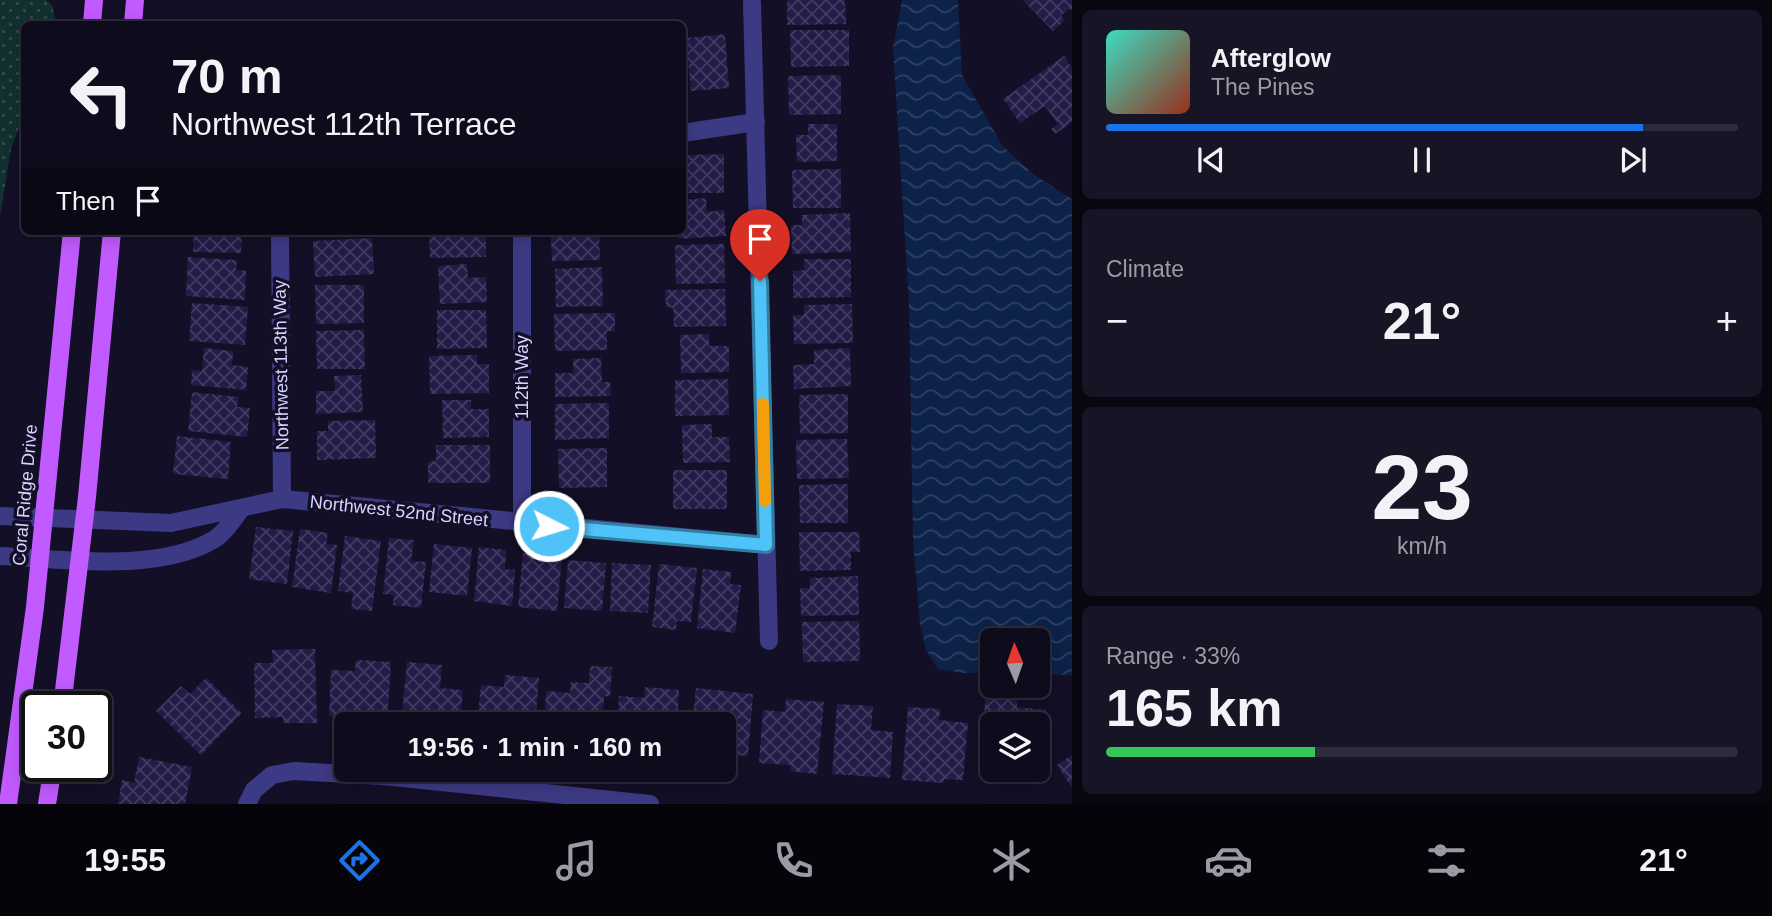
<!DOCTYPE html>
<html lang="en">
<head>
<meta charset="utf-8">
<style>
	:root { --surface:#0e0b1c; --page:#171425; --text:#f1f3f6; --muted:#9b9ba3; --line:#2e2b3b; --accent:#1a73e8 }
	body { margin:0; font-family:Helvetica,sans-serif; background:var(--page); color:var(--text); height:100vh; display:flex; flex-direction:column; font-size:26px; white-space:nowrap }
	* { box-sizing:border-box; margin:0 }
	p { font-size:23px; color:var(--muted) }
	.icon { flex:none; width:38px; height:38px; fill:none; stroke:currentColor; stroke-width:2; stroke-linecap:round; stroke-linejoin:round }
	.map { position:relative; flex:1; overflow:hidden }
	.sheet { display:flex; flex-direction:column; gap:10px; padding:10px; background:#08060f; width:700px }
	.sheet>* { flex:none }
	.top-card { position:absolute; left:21px; top:21px; width:665px; height:214px; border-radius:10px; box-shadow:0 4px 18px #0003,0 0 0 2px var(--line); background:#0e0b1c; color:var(--text); overflow:hidden }
	.needle { width:46px; rotate:358deg }
	.controls { position:absolute; left:980px; top:628px; display:grid; gap:14px }
	.controls a { display:grid; place-items:center; width:70px; height:70px; border-radius:10px; background:var(--surface); box-shadow:0 4px 18px #0003,0 0 0 2px var(--line); font-size:35px }
	.speed { position:absolute; left:21px; top:691px; display:flex; gap:14px; font-size:35px; font-weight:700; text-align:center }
	.speed>* { display:grid; place-content:center; width:91px; height:91px; border-radius:50%; background:var(--surface); box-shadow:0 4px 18px #0003,0 0 0 2px var(--line); line-height:1 }
	.speed .limit { border:4px solid #111; border-radius:10px; background:#fff; color:#111 }
	.pin { position:absolute; display:grid; place-items:center; width:60px; height:60px; color:#fff; margin:-72px -30px; border-radius:50% 50% 50% 0; rotate:-45deg; box-shadow:0 0 7px #0007 }
	.pin .icon { rotate:45deg }
	.me { position:absolute; width:77px; margin:-38px; rotate:95deg; stroke-linejoin:round; filter:drop-shadow(0 0 5px #0008) }
	.turn { display:flex; align-items:center; gap:24px; height:147px; padding:0 35px; font-size:32px }
	.turn .icon { width:91px; height:91px; stroke-width:2.5 }
	.turn b { display:block; font-size:49px; line-height:60px }
	.then { display:flex; align-items:center; height:66px; padding:0 35px; background:#0003; gap:14px; font-size:26px }
	.big { font-size:52px; font-weight:800; line-height:1.1 }
	.sheet .tile { flex:1; display:flex; flex-direction:column; justify-content:center; gap:10px; min-width:0; padding:0 24px; border-radius:10px; background:var(--page) }
	.sheet .dial { align-items:center; gap:0 }
	.dial b { font-size:91px; line-height:1 }
	.song { display:flex; align-items:center; gap:21px }
	.cover { width:84px; height:84px; border-radius:10px; background:linear-gradient(135deg,hsl(170 70% 55%),hsl(10 70% 35%)) }
	.played { height:7px; border-radius:4px; background:linear-gradient(90deg,var(--accent) 85%,var(--line) 85%) }
	.keys { display:flex; justify-content:space-around; direction:ltr }
	.heat { display:flex; justify-content:space-between; align-items:center; font-size:38px; direction:ltr }
	.charge { height:10px; border-radius:5px; background:linear-gradient(90deg,#34c759 33%,var(--line) 0) }
	.trip { position:absolute; left:334px; top:712px; width:402px; height:70px; border-radius:10px; background:var(--surface); box-shadow:0 4px 18px #0003,0 0 0 2px var(--line); font-weight:800; line-height:70px; text-align:center }
	.dock { display:flex; height:112px; justify-content:space-around; align-items:center; background:#06040b; color:var(--muted) }
	.dock .icon { width:49px; height:49px }
	.dock .active { color:var(--accent) }
	.dock b { font-size:32px; color:var(--text) }
	main { display:flex; flex:1; min-height:0 }
	.map>svg:first-child { display:block }
</style>
</head>
<body>
<main>
<div class="map">
<svg width="1072" height="804" viewBox="0 0 1072 804">
	<defs>
		<pattern id="green-dots" width="8" height="8" patternUnits="userSpaceOnUse" patternTransform="scale(1.75)"><rect width="8" height="8" fill="#12302f"/><path d="M2 2h.1M6 6h.1" fill="none" stroke="#344d4e" stroke-width="1.8" stroke-linecap="round"/></pattern>
		<pattern id="water-waves" width="16" height="10" patternUnits="userSpaceOnUse" patternTransform="scale(1.75)"><rect width="16" height="10" fill="#0c2248"/><path d="M0 5q4-4 8 0t8 0" fill="none" stroke="#2f4163"/></pattern>
		<pattern id="building-cross-hatch" width="8" height="8" patternUnits="userSpaceOnUse" patternTransform="scale(1.75)"><rect width="8" height="8" fill="#241b47"/><path d="M0 0l8 8M0 8l8-8" fill="none" stroke="#433b63"/></pattern>
	</defs>
	<rect width="100%" height="100%" fill="#130f26"/>
	<polygon fill="url(#green-dots)" points="0,0 46,0 52,5 56,23 24,24 24,114 11,149 0,216"/>
	<polygon fill="url(#water-waves)" points="902,0 958,0 962,75 1002,145 1033,174 1072,199 1072,675 1038,674 1038,640 992,640 992,673 963,673 938,669 926,650 920,624 913,539 909,303 893,48"/>
	<g fill="url(#building-cross-hatch)">
		<polygon points="787,0 845,0 846,24 787,25"/>
		<polygon points="1023,0 1072,0 1072,12 1069,8 1061,16 1065,20 1053,31"/>
		<polygon points="790,30 849,30 849,66 791,67"/>
		<polygon points="725,34 729,88 691,91 686,38"/>
		<polygon points="1064,56 1072,68 1072,122 1055,134 1051,129 1058,124 1045,106 1020,123 1003,99"/>
		<polygon points="841,75 841,114 789,115 788,76"/>
		<polygon points="808,124 837,124 837,161 797,162 796,135 808,135"/>
		<polygon points="724,154 724,193 682,193 682,155"/>
		<polygon points="841,169 841,208 793,208 792,170"/>
		<polygon points="706,198 707,212 724,210 726,236 679,239 678,231 682,231 682,200"/>
		<polygon points="850,213 851,252 792,254 791,225 802,225 802,215"/>
		<polygon points="194,231 242,231 241,253 193,252"/>
		<polygon points="429,231 486,232 486,257 430,258"/>
		<polygon points="570,231 599,231 600,260 552,261 551,237 570,236"/>
		<polygon points="372,238 374,274 315,277 313,241"/>
		<polygon points="724,244 725,283 676,284 675,245"/>
		<polygon points="188,257 237,260 236,270 246,271 245,300 186,296"/>
		<polygon points="804,259 851,259 851,297 793,298 793,271 804,270"/>
		<polygon points="467,264 468,278 486,277 487,302 440,304 438,266"/>
		<polygon points="602,267 603,306 556,307 555,269"/>
		<polygon points="315,285 364,285 364,323 316,324"/>
		<polygon points="725,289 726,326 674,327 673,308 666,307 665,290"/>
		<polygon points="192,303 248,307 245,345 189,341"/>
		<polygon points="852,304 853,343 794,344 793,315 804,315 804,305"/>
		<polygon points="437,310 486,310 487,348 437,349"/>
		<polygon points="615,313 615,331 607,331 607,350 555,351 554,314"/>
		<polygon points="364,330 365,369 317,369 316,331"/>
		<polygon points="709,334 709,346 729,346 729,372 681,373 680,335"/>
		<polygon points="204,348 233,351 232,365 248,367 246,390 191,385 192,370 202,371"/>
		<polygon points="850,348 851,386 794,389 793,365 814,364 814,350"/>
		<polygon points="477,355 477,364 489,364 489,393 430,394 429,356"/>
		<polygon points="601,358 602,382 610,382 611,396 555,397 555,373 573,373 573,359"/>
		<polygon points="361,375 363,412 316,414 316,391 335,391 334,376"/>
		<polygon points="728,379 729,415 675,416 675,380"/>
		<polygon points="192,392 239,397 237,407 250,408 247,437 188,431"/>
		<polygon points="848,394 848,433 800,434 799,395"/>
		<polygon points="442,400 471,400 471,409 489,409 489,437 443,438"/>
		<polygon points="609,403 609,438 555,440 555,404"/>
		<polygon points="375,420 376,458 317,460 317,431 328,431 328,421"/>
		<polygon points="712,424 712,437 729,437 730,462 683,463 682,425"/>
		<polygon points="177,436 231,442 228,479 173,474"/>
		<polygon points="847,439 849,478 797,479 796,440"/>
		<polygon points="436,445 490,445 490,483 428,483 428,462 436,461"/>
		<polygon points="607,448 607,487 559,488 558,449"/>
		<rect x="673" y="470" width="54" height="39"/>
		<polygon points="848,484 848,523 800,523 799,485"/>
		<polygon points="256,527 293,531 287,584 249,579"/>
		<polygon points="300,529 328,533 326,544 337,545 331,593 292,587"/>
		<polygon points="799,532 859,532 860,552 851,552 851,570 800,571"/>
		<polygon points="345,536 381,541 372,611 351,609 353,593 338,591"/>
		<polygon points="389,538 414,540 411,561 426,562 421,608 393,605 394,595 383,594"/>
		<polygon points="434,544 472,548 467,596 429,592"/>
		<polygon points="479,547 506,550 505,569 515,570 512,606 474,601"/>
		<polygon points="523,553 562,557 557,611 518,607"/>
		<polygon points="568,560 606,563 602,611 564,608"/>
		<polygon points="612,563 651,565 648,613 610,611"/>
		<polygon points="659,564 697,568 691,622 677,621 676,630 652,627"/>
		<polygon points="703,569 731,572 730,584 741,585 735,633 697,628"/>
		<polygon points="858,576 859,615 801,616 800,588 810,588 810,578"/>
		<polygon points="859,621 860,661 803,662 802,622"/>
		<polygon points="315,649 317,723 283,723 283,717 255,718 254,663 273,663 272,650"/>
		<polygon points="356,660 391,662 387,724 359,724 360,717 329,716 331,670 355,671"/>
		<polygon points="407,662 442,665 440,688 463,690 460,724 401,724"/>
		<polygon points="590,666 612,667 610,697 604,696 602,724 544,724 546,691 570,693 571,682 589,683"/>
		<polygon points="505,675 539,678 535,724 477,724 481,685 504,687"/>
		<polygon points="206,678 242,713 201,755 156,711 181,686 190,694"/>
		<polygon points="645,687 679,690 677,724 617,724 619,696 644,698"/>
		<polygon points="696,688 753,694 748,756 724,754 724,724 692,724"/>
		<polygon points="986,693 1018,696 1017,707 1046,710 1040,768 1038,767 1038,724 992,724 992,769 979,768"/>
		<polygon points="786,699 824,702 817,774 790,771 791,765 759,763 763,710 785,712"/>
		<polygon points="837,704 873,706 871,730 893,732 890,778 832,774"/>
		<polygon points="908,707 940,709 939,720 968,723 963,780 944,779 944,783 902,780"/>
		<polygon points="1072,755 1072,788 1057,765"/>
		<polygon points="139,757 192,767 185,804 118,804 122,780 134,783"/>
	</g>
	<g fill="none" stroke-linecap="round" stroke-linejoin="round">
		<g stroke="#3d3a85" stroke-width="18">
			<polyline points="752,3 769,641"/>
			<polyline points="682,133 756,122"/>
			<polyline points="280,231 282,499"/>
			<polyline points="522,231 522,524"/>
			<polyline points="0,516 171,523 282,499 766,545"/>
			<path d="M0 556C64 559 157 573 213 540 224 534 234 518 242 508"/>
			<polyline points="247,804 254,790 272,775 294,771 383,776 650,804"/>
		</g>
		<g stroke="#c25bff" stroke-width="18">
			<polyline points="92,24 94,0"/>
			<polyline points="133,24 135,0"/>
			<polyline points="62,707 87,497 112,231"/>
			<polyline points="8,804 35,607 72,231"/>
			<polyline points="47,804 53,766"/>
		</g>
	</g>
	<g fill="none" stroke-linecap="round" stroke-linejoin="round">
		<g stroke="#337fa1" stroke-width="18">
			<polyline id="route" points="549,526 766,545 760,281"/>
		</g>
		<use href="#route" stroke="#4fc3f7" stroke-width="12"/>
		<polyline stroke="#f59e0b" stroke-width="12" points="763,404 765,501"/>
	</g>
	<g text-anchor="middle" stroke-width="7" stroke-linejoin="round" paint-order="stroke">
		<g font-size="18" fill="#d9d4ff" stroke="#130f26">
			<text transform="translate(281 365) rotate(-91)" y="6">Northwest 113th Way</text>
			<text transform="translate(522 377) rotate(-90)" y="6">112th Way</text>
			<text transform="translate(25 495) rotate(-85)" y="6">Coral Ridge Drive</text>
			<text transform="translate(399 511) rotate(6)" y="6">Northwest 52nd Street</text>
		</g>
	</g>
</svg>
<div class="controls">
<a><svg class="needle" viewBox="-14 -14 28 28"><path d="M0-13l5 13h-10z" fill="#e53935"/><path d="M0 13l5-13h-10z" fill="#9b9ba3"/></svg></a>
<a><svg class="icon" aria-label="layers" viewBox="0 0 24 24"><path d="M12 4l9 5-9 5-9-5zM3 14l9 5 9-5"/></svg></a>
</div>
<div class="speed"><div class="limit">30</div></div>
<div class="pin" style="left:760px;top:281px;background:#d93025"><svg class="icon" aria-label="arrive" viewBox="0 0 24 24"><path d="M6 21V4h12l-3 4 3 4H6"/></svg></div>
<svg class="me" style="left:549px;top:526px" viewBox="-20 -20 40 40"><circle r="17" fill="#4fc3f7" stroke="#fff" stroke-width="3"/><path d="M0-11L8 9 0 5-8 9z" fill="#fff"/></svg>
<div class="trip">19:56 · 1 min · 160 m</div>
<div class="top-card">
<div class="turn"><svg class="icon" aria-label="left" viewBox="0 0 24 24"><path d="M17 20v-9H6M10 6l-5 5 5 5"/></svg><div><b>70 m</b>Northwest 112th Terrace</div></div>
<div class="then">Then<svg class="icon" aria-label="arrive" viewBox="0 0 24 24"><path d="M6 21V4h12l-3 4 3 4H6"/></svg></div>
</div>
</div>
<section class="sheet">
<div class="tile">
<div class="song"><i class="cover"></i><div><b>Afterglow</b><p>The Pines</p></div></div>
<div class="played"></div>
<div class="keys"><svg class="icon" aria-label="previous" viewBox="0 0 24 24"><path d="M18 5L8 12l10 7zM5 5v14"/></svg><svg class="icon" aria-label="pause" viewBox="0 0 24 24"><path d="M8 5v14M16 5v14"/></svg><svg class="icon" aria-label="next" viewBox="0 0 24 24"><path d="M6 5l10 7-10 7zM19 5v14"/></svg></div>
</div>
<div class="tile"><p>Climate</p>
<div class="heat"><a>−</a><b class="big">21°</b><a>+</a></div>
</div>
<div class="tile dial"><b>23</b><p>km/h</p></div>
<div class="tile"><p>Range · 33%</p><b class="big">165 km</b><div class="charge"></div></div>
</section>
</main>
<nav class="dock">
<b>19:55</b>
<svg class="icon active" aria-label="directions" viewBox="0 0 24 24"><path d="M12 3l9 9-9 9-9-9zM9 14v-3h6M13 9l2 2-2 2"/></svg>
<svg class="icon" aria-label="music" viewBox="0 0 24 24"><path d="M9 18V5l10-2v13"/><circle cx="6" cy="18" r="3"/><circle cx="16" cy="16" r="3"/></svg>
<svg class="icon" aria-label="phone" viewBox="0 0 24 24"><path d="M5 4h4l2 5-3 2q2 4 5 5l2-3 5 2v4C11 20 4 13 5 4z"/></svg>
<svg class="icon" aria-label="climate" viewBox="0 0 24 24"><path d="M12 3v18M4 7l16 10M4 17L20 7"/></svg>
<svg class="icon" aria-label="car" viewBox="0 0 24 24"><path d="M5 17H2v-5l4-1 3-4h7l3 4 3 1v5h-3M9 17h6M6 11h13"/><circle cx="7" cy="17" r="2"/><circle cx="17" cy="17" r="2"/></svg>
<svg class="icon" aria-label="filters" viewBox="0 0 24 24"><path d="M4 7h16M4 17h16"/><circle cx="9" cy="7" r="2"/><circle cx="15" cy="17" r="2"/></svg>
<b>21°</b>
</nav>
</body>
</html>
